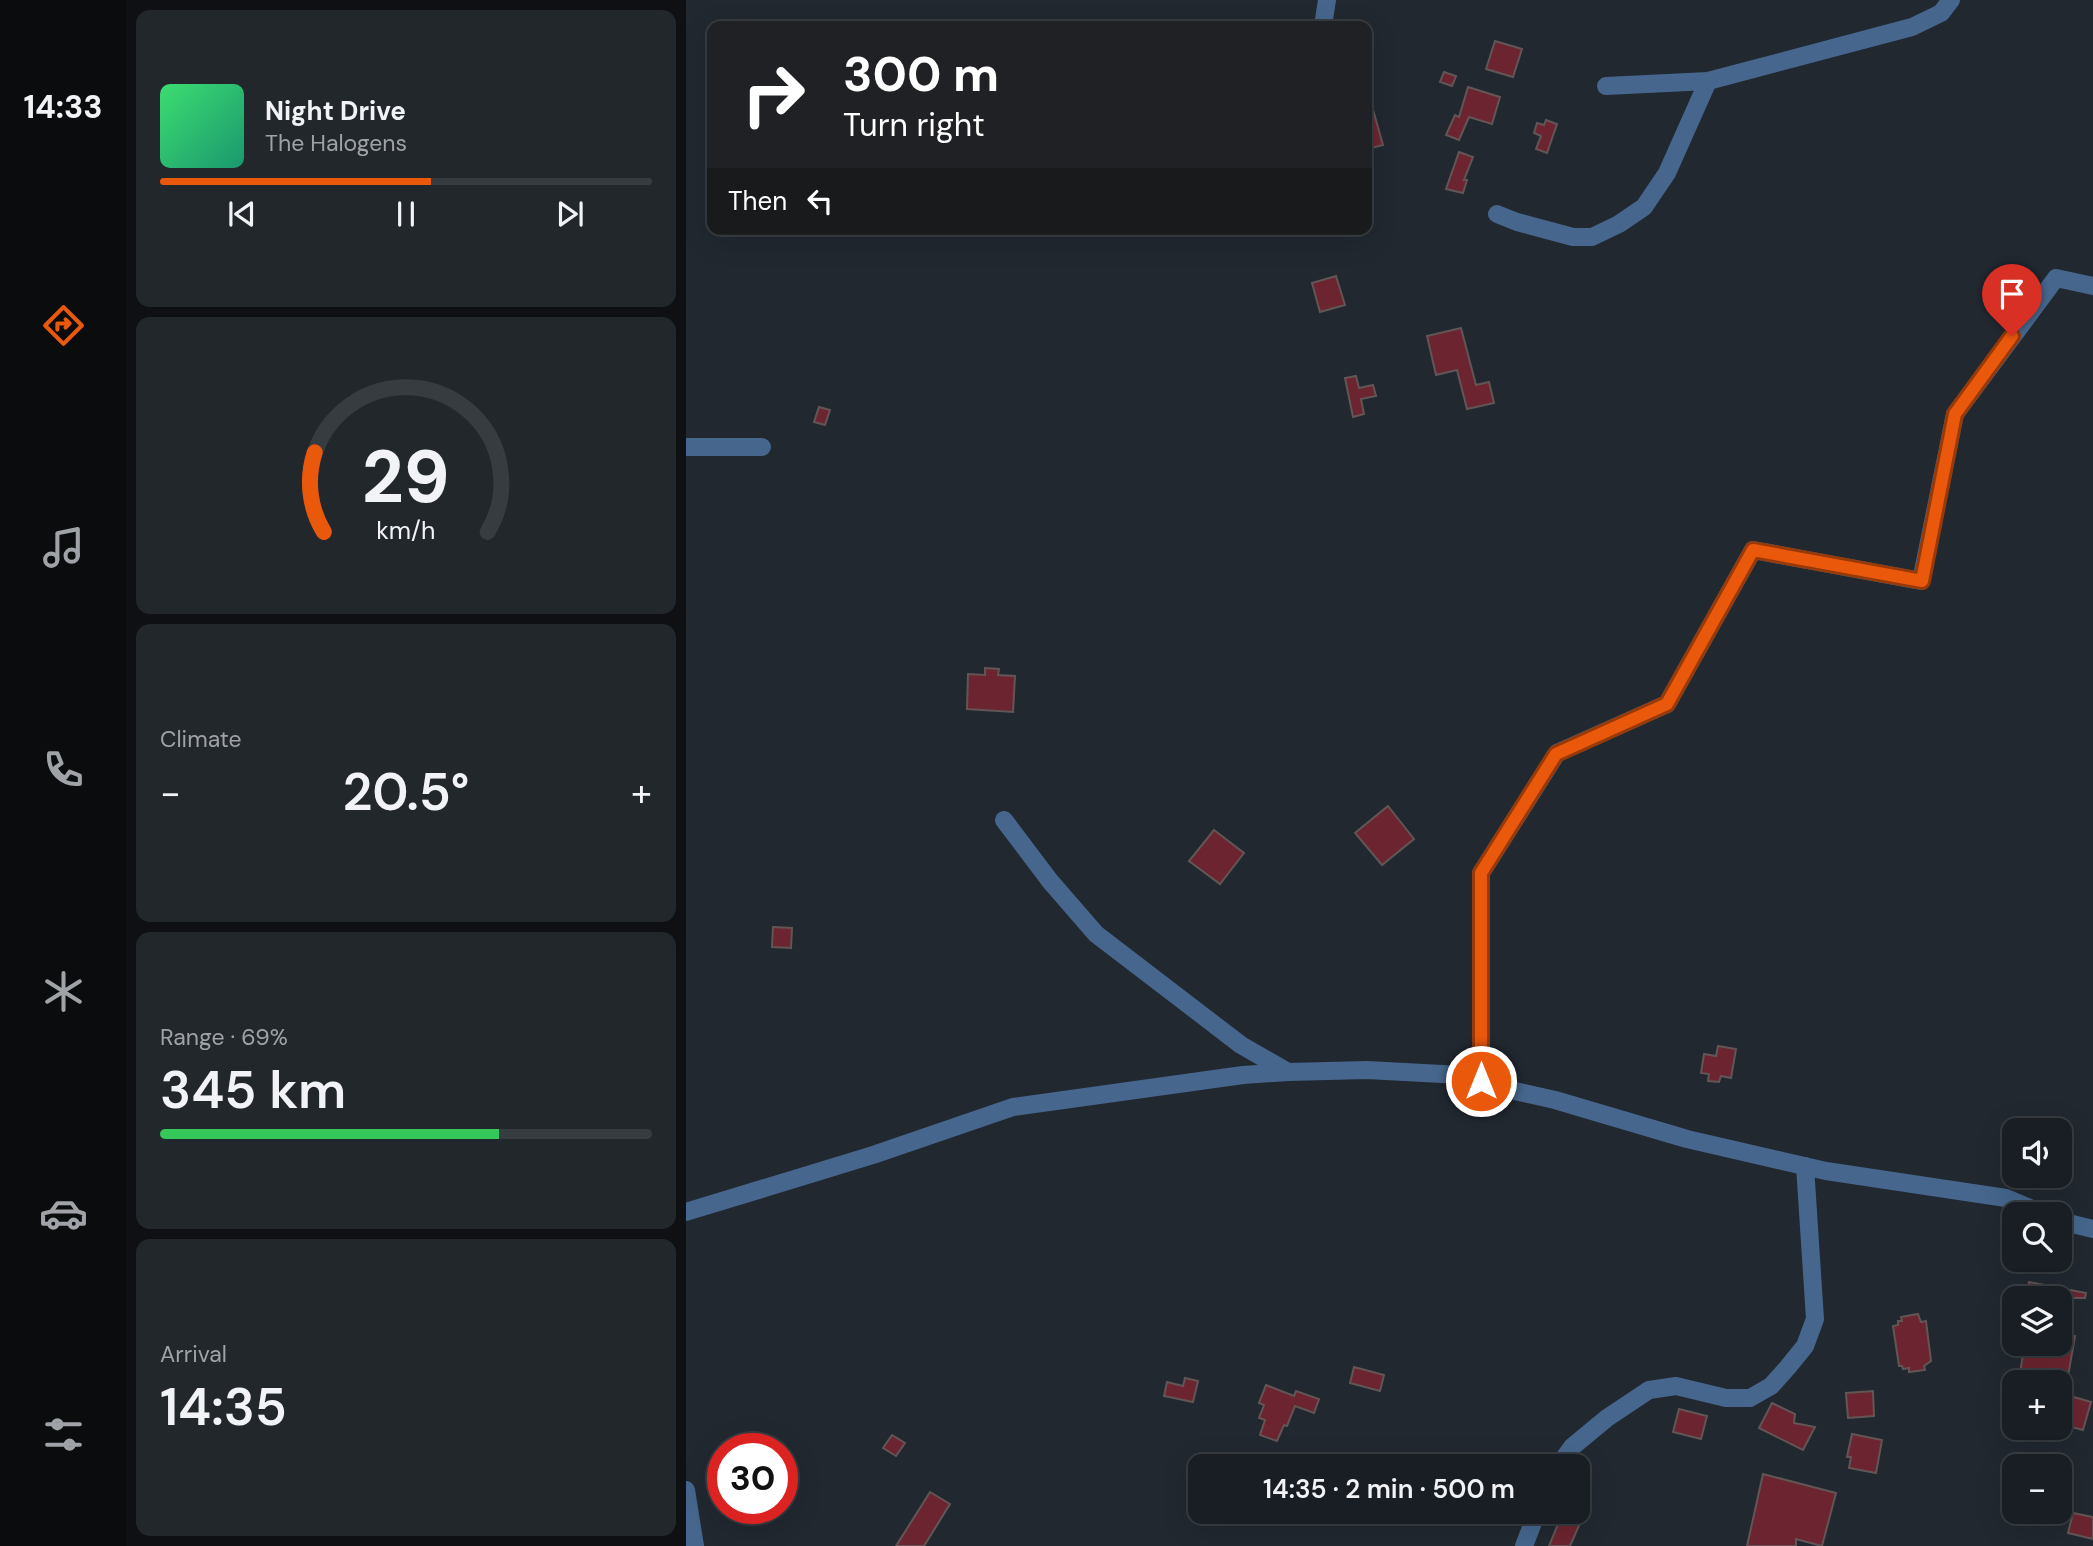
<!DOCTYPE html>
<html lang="en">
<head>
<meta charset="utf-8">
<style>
	:root { --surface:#191e24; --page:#22272c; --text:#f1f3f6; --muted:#9fa2a6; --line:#373c41; --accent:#ea580c }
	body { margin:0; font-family:"DM Sans",sans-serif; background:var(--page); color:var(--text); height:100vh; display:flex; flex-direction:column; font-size:26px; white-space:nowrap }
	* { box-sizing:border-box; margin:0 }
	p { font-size:23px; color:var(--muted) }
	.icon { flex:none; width:38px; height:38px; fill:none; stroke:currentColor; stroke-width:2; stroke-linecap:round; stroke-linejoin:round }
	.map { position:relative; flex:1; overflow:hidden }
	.panel { display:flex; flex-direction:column; gap:10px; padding:10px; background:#0e1014; width:560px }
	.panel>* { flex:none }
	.hud { position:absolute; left:21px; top:21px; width:665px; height:214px; border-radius:14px; box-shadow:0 7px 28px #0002,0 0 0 2px var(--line); background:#202124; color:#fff; overflow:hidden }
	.controls { position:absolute; left:1316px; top:1118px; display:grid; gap:14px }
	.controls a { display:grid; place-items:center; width:70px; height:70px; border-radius:14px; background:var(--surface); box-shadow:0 7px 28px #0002,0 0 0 2px var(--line); font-size:35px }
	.speed { position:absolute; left:21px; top:1433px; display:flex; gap:14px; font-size:35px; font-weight:700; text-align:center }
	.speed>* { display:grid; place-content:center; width:91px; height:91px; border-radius:50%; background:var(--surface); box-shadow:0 7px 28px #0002,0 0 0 2px var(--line); line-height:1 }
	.speed .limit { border:10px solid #d22; background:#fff; color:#111 }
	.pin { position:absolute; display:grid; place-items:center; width:60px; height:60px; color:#fff; margin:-72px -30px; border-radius:50% 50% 50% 0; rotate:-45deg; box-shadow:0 0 7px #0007 }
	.pin .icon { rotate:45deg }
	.me { position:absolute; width:77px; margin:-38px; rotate:0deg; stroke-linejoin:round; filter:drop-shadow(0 0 5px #0008) }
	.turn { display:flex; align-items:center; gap:24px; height:147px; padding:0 21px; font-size:32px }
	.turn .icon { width:91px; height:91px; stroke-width:2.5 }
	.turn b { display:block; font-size:49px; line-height:60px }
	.then { display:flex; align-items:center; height:66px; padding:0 21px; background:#0003; gap:14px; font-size:26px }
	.big { font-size:52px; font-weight:600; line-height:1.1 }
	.panel .widget { flex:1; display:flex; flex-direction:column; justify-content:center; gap:10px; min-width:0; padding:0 24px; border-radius:14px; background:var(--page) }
	.panel .dial { align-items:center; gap:0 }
	.dial svg { height:182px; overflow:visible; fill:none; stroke:var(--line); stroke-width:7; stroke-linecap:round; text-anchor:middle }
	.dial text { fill:var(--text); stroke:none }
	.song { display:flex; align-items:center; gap:21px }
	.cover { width:84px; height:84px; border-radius:10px; background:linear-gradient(135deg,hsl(140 70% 55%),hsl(160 70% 35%)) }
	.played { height:7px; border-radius:4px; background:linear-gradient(90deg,var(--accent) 55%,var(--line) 55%) }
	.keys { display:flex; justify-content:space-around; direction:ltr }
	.heat { display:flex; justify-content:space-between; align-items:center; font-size:38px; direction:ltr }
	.charge { height:10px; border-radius:5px; background:linear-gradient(90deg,#34c759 69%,var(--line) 0) }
	.trip { position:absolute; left:502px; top:1454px; width:402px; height:70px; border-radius:14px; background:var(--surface); box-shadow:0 7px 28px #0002,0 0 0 2px var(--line); font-weight:600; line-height:70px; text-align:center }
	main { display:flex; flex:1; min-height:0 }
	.tab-bar { display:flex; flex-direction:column; width:126px; justify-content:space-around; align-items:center; background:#0a0c0e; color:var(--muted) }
	.tab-bar .icon { width:49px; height:49px }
	.tab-bar .current { color:var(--accent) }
	.tab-bar b { font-size:32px; color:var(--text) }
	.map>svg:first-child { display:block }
</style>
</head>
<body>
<main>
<nav class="tab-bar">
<b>14:33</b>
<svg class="icon current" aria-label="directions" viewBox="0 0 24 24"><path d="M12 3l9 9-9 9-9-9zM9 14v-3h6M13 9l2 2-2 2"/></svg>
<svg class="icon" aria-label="music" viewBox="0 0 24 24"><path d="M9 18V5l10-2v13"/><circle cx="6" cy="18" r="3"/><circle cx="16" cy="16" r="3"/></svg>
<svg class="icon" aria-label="phone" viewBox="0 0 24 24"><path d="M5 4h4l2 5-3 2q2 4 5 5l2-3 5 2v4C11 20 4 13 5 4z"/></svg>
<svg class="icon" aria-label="climate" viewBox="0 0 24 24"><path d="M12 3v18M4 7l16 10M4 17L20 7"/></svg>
<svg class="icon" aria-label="car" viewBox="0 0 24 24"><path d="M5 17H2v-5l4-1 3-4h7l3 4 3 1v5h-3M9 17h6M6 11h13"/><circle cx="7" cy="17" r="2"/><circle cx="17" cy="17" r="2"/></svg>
<svg class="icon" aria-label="filters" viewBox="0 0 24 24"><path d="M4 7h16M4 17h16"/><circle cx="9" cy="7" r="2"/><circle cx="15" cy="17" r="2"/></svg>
</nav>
<section class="panel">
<div class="widget">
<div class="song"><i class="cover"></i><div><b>Night Drive</b><p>The Halogens</p></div></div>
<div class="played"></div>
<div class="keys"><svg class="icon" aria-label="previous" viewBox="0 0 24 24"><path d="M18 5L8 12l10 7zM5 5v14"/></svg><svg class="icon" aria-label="pause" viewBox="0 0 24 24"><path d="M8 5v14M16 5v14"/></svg><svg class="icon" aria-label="next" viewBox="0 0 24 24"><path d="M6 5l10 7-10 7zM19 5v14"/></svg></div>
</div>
<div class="widget dial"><svg viewBox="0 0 100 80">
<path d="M14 69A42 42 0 1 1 86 69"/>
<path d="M14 69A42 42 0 0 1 10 34" stroke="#ea580c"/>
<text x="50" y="56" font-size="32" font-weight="700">29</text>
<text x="50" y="72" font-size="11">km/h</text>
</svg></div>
<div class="widget"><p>Climate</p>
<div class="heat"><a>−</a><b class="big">20.5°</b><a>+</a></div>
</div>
<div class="widget"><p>Range · 69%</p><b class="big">345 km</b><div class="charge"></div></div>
<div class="widget"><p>Arrival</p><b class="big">14:35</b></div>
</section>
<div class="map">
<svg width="1407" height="1546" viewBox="0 0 1407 1546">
	<rect width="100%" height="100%" fill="#212830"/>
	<g fill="#6c2530" stroke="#625555" stroke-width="2">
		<polygon points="809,41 836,49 827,77 800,69"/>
		<polygon points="758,72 770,76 766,86 754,82"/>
		<polygon points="782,87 814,97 806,124 783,117 773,140 760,135 769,115 773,117"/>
		<polygon points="684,99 697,145 681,149 681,100"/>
		<polygon points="860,120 871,124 861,153 850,149 855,136 848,133 851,123 858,125"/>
		<polygon points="773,152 787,157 778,180 781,180 777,193 760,189"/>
		<polygon points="650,276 659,305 634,312 626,283"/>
		<polygon points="775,328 790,385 803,382 808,403 781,409 771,370 750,375 741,336"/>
		<polygon points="670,376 673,388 687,385 690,396 675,399 678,414 667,417 659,378"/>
		<polygon points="133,407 144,410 139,425 128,422"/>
		<polygon points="299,668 313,669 312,675 329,676 327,712 281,709 282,674 299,675"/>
		<polygon points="702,806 728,839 696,865 669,833"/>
		<polygon points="528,830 558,853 534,884 503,861"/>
		<polygon points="87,927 106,928 105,948 86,947"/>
		<polygon points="1032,1046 1050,1049 1045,1078 1035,1076 1033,1082 1022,1081 1023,1074 1015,1073 1018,1054 1030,1056"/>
		<polygon points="1343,1282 1400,1293 1399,1298 1340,1298"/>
		<polygon points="1232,1314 1235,1322 1240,1321 1245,1361 1238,1366 1239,1370 1223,1372 1223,1368 1217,1369 1216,1366 1213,1366 1207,1326 1212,1325 1212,1321 1216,1321 1215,1317"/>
		<polygon points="1374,1334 1389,1336 1381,1382 1351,1382 1353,1375 1334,1372 1339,1344 1374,1344"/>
		<polygon points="668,1367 698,1375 694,1391 664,1383"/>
		<polygon points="499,1378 512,1381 507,1402 478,1396 481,1382 497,1386"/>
		<polygon points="580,1385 608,1396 610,1391 633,1399 628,1413 609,1406 601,1426 598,1425 591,1441 574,1435 579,1420 573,1418 578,1405 573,1403"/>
		<polygon points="1187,1391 1188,1416 1162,1418 1160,1393"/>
		<polygon points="1374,1393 1405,1402 1397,1430 1374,1424"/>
		<polygon points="1086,1403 1109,1414 1108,1423 1129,1427 1117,1450 1073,1428"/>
		<polygon points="993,1409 1021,1416 1015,1439 987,1432"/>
		<polygon points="1166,1434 1196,1440 1190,1473 1163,1468 1165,1457 1161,1457"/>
		<polygon points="206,1435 219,1443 210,1456 197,1448"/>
		<polygon points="1077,1474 1150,1493 1136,1546 1110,1539 1110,1546 1061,1546"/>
		<polygon points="244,1492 264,1504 238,1546 210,1546"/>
		<polygon points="877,1512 899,1512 884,1546 863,1546"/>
		<polygon points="1387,1513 1407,1517 1407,1539 1382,1533"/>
	</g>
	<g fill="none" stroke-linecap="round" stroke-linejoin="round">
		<g stroke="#46668d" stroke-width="18">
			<polyline points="637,26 641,0"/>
			<polyline points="920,86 1022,81 1226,27 1255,13 1265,0"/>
			<polyline points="811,214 831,222 887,237 906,237 933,224 958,207 981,173 1022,81"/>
			<polyline points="0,447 76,447"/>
			<polyline points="318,820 364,881 410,934 555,1045 602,1072 681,1070 775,1075 816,1088 869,1100 1001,1139 1140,1171 1320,1198 1358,1214"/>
			<polyline points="795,1081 795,873 871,753 981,704 1067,550 1235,581 1269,414 1370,278 1407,286"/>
			<polyline points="0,1212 187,1155 327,1107 557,1075 602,1072"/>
			<polyline points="1374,1221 1407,1229"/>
			<polyline points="872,1466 886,1447 921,1418 963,1390 990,1386 1040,1398 1064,1398 1085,1386 1102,1367 1119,1346 1129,1319 1119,1166"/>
			<polyline points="0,1490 9,1546"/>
			<polyline points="838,1546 851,1512"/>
		</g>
	</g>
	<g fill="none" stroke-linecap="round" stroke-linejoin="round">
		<g stroke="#983908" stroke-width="18">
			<polyline id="route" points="795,1081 795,873 870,754 981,704 1067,550 1236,581 1269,414 1326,336"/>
		</g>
		<use href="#route" stroke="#ea580c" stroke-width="12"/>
	</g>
</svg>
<div class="controls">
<a><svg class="icon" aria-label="sound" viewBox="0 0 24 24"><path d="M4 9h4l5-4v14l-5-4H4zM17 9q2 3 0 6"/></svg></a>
<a><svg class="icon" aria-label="search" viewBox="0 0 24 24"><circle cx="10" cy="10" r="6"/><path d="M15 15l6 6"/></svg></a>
<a><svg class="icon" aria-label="layers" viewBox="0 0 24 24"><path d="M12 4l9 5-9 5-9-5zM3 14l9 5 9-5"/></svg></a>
<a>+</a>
<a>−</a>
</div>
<div class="speed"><div class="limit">30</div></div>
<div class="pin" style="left:1326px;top:336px;background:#d93025"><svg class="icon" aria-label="arrive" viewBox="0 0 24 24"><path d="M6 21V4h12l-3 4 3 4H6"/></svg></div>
<svg class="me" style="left:795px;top:1081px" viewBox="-20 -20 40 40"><circle r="17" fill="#ea580c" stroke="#fff" stroke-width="3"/><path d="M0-11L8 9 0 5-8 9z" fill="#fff"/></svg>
<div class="trip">14:35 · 2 min · 500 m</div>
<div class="hud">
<div class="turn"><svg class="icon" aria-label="right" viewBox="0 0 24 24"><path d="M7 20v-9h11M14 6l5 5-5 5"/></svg><div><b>300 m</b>Turn right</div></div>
<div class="then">Then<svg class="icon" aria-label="left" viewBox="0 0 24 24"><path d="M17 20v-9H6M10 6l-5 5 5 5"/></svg></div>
</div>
</div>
</main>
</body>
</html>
